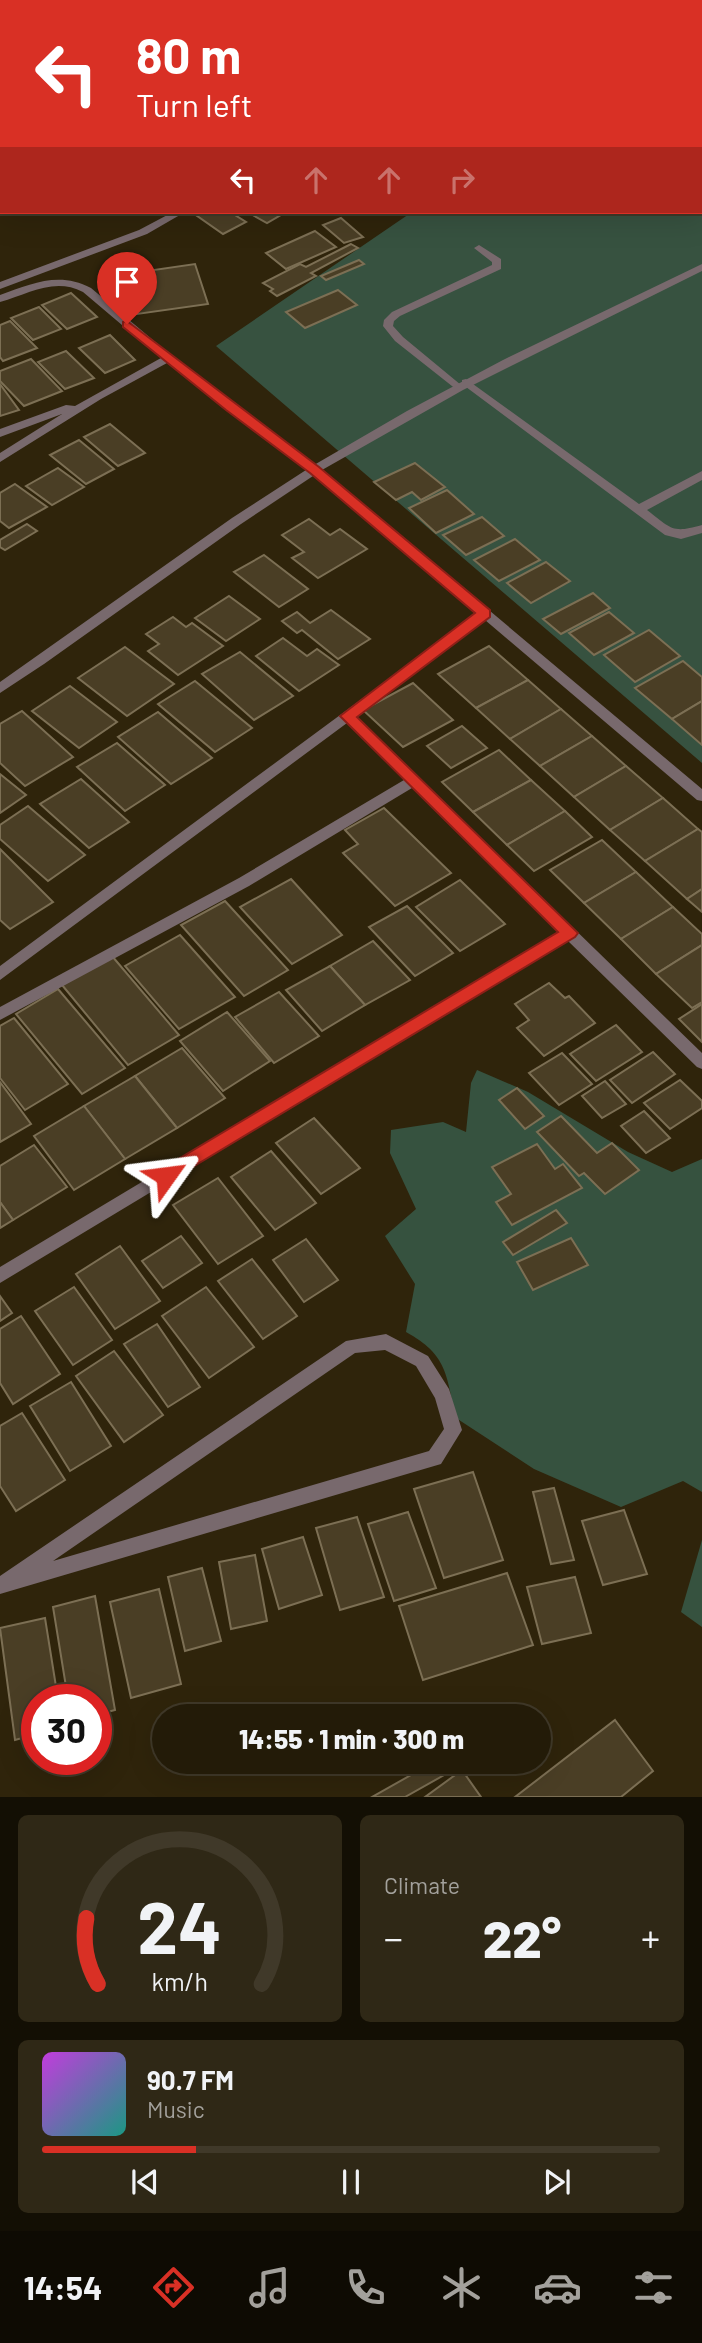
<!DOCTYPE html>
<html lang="en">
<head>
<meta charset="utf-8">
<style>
	:root { --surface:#231b08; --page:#2f2816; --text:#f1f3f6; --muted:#a3a19c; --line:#403929; --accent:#d93025 }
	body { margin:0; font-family:Barlow,sans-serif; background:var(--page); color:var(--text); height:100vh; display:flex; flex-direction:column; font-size:26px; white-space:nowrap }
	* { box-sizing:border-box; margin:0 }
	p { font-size:23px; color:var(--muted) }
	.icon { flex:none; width:38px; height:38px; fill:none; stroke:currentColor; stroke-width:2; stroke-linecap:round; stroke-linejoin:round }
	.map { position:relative; height:1797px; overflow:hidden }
	.sheet { display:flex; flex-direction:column; gap:18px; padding:18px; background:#130f04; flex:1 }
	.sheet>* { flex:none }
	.banner { position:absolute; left:0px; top:0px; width:704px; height:214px; box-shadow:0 7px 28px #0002,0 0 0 2px var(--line); background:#d93025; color:#fff; overflow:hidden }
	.speed { position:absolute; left:21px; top:1684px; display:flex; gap:14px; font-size:35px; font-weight:700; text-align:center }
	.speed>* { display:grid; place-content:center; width:91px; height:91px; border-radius:50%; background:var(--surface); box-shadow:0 7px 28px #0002,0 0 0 2px var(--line); line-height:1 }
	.speed .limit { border:10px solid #d22; background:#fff; color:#111 }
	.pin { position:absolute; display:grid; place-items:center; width:60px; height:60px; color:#fff; margin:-72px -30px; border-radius:50% 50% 50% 0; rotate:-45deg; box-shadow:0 0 7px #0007 }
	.pin .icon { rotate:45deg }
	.me { position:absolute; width:77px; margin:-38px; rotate:59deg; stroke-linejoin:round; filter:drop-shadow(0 0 5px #0008) }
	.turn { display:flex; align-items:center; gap:24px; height:147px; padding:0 21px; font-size:32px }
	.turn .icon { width:91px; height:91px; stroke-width:2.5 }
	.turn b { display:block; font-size:49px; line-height:60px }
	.lanes { display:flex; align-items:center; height:66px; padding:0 21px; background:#0003; justify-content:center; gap:35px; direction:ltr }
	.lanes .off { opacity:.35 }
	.big { font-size:52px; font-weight:800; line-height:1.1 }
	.sheet .card { flex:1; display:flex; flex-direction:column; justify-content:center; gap:10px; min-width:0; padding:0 24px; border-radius:10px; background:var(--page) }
	.sheet .dial { align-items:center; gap:0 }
	.dial svg { height:182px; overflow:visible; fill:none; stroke:var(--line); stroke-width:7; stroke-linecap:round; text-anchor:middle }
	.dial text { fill:var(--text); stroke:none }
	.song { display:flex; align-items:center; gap:21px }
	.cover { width:84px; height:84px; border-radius:10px; background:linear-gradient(135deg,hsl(290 70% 55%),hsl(170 70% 35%)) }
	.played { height:7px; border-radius:4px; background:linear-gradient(90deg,var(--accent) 25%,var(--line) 25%) }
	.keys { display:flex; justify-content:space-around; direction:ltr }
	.heat { display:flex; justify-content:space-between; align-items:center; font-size:38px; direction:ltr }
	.sheet .tiles { flex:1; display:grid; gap:18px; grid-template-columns:1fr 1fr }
	.card:last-child { grid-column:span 2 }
	.trip { position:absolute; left:152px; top:1704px; width:399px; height:70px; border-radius:35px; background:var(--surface); box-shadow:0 7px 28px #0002,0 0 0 2px var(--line); font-weight:800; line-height:70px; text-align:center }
	.menu { display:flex; height:112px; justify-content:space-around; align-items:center; background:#0e0b03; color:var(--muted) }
	.menu .icon { width:49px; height:49px }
	.menu .selected { color:var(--accent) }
	.menu b { font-size:32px; color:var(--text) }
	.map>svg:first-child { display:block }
</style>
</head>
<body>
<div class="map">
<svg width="702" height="1797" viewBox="0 0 702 1797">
	<rect width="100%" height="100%" fill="#2f240b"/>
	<polygon fill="#375240" points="702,12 702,763 216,346 412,212 702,212"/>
	<g fill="#36523f">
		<path d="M477 1070 528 1092 628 1152 672 1172 702 1159V1492L683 1481 621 1507 534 1469 456 1418C446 1375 448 1355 406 1332L415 1284 385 1236 416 1209 390 1153 391 1130 443 1122 466 1132 471 1083Z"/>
		<polygon points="702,1540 702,1627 681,1612"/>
	</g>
	<g fill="#4a3e25" stroke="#7c6f54" stroke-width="2">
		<polygon points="196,212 230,212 246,222 223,234 193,213"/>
		<polygon points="252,212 286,212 267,223 249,213"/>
		<polygon points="341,218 363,237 344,243 323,225"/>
		<polygon points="315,231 336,247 286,269 266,253"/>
		<polygon points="351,244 358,248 311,273 316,276 277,296 270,291 273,289 263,283 300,264 306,267"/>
		<polygon points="359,260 364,264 326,280 321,276"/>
		<polygon points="195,264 208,304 130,315 119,275"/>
		<polygon points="338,290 357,305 305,328 286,312"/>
		<polygon points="71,293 97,317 67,329 42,305"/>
		<polygon points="39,307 61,329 33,340 11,318"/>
		<polygon points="10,321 37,348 3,361 0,357 0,325"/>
		<polygon points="110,335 135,360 105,373 79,348"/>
		<polygon points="66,351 94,378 65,389 38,362"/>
		<polygon points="31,359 62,391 24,406 0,381 0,371"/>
		<polygon points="0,384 19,410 0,416"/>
		<polygon points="110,424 145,453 118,466 84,437"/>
		<polygon points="79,440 114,469 86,484 50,455"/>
		<polygon points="415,463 445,487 421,500 412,492 396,500 374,482"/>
		<polygon points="58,468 84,487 52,505 26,486"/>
		<polygon points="15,484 47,507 9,528 0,521 0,493"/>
		<polygon points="447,490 474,514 436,533 409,508"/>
		<polygon points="482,517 504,536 466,555 443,535"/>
		<polygon points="309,519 330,535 340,529 367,549 318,578 292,558 304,552 282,535"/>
		<polygon points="27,524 37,531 5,550 0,547 0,540"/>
		<polygon points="515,539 540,560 499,581 474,560"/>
		<polygon points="264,555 308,589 279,607 234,572"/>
		<polygon points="546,562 570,581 531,603 507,583"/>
		<polygon points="593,593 610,608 561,634 543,619"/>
		<polygon points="229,596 260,619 226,641 195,618"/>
		<polygon points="331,610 370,639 338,659 302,630 297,633 282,621 297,612 310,623"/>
		<polygon points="609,612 634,633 594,655 569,633"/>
		<polygon points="173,617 186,627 192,623 223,646 178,675 148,651 159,644 146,634"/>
		<polygon points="649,630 680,656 635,682 604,655"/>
		<polygon points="283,638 307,656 317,649 339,665 299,691 256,656"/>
		<polygon points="489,646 528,680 476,708 438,674"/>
		<polygon points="125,647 174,684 127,716 78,678"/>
		<polygon points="240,652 293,696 254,720 202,674"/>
		<polygon points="683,661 702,677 702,701 672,719 635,688"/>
		<polygon points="528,680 561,709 510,739 476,708"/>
		<polygon points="195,681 252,728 215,752 158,704"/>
		<polygon points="413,683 453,720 403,747 363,710"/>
		<polygon points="70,686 117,722 79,748 32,711"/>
		<polygon points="702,701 702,745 672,719"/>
		<polygon points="561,709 592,736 540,766 510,739"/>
		<polygon points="22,711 73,757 25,786 0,763 0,724"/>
		<polygon points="158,712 212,758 171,784 118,737"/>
		<polygon points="462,726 487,748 451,768 427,746"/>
		<polygon points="592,736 626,766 574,797 540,766"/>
		<polygon points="117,743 165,785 125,811 77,767"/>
		<polygon points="499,750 531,780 473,812 442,782"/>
		<polygon points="626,766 663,798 610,830 574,797"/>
		<polygon points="0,774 26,795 0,813"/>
		<polygon points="81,779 129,822 89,848 40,804"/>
		<polygon points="531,780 565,811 507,845 473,812"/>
		<polygon points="663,798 698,829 645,861 610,830"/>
		<polygon points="28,806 85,855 48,881 0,839 0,825"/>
		<polygon points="384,808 451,873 395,906 343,853 358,844 345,830"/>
		<polygon points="565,811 592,837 534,871 507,845"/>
		<polygon points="698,829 702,832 702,889 687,899 645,861"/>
		<polygon points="602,840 636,872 584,903 550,870"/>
		<polygon points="0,849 53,902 10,929 0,920"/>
		<polygon points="636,872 673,907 621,939 584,903"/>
		<polygon points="291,879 342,935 292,964 240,907"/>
		<polygon points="460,880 505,924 460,951 416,907"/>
		<polygon points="702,889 702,912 687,899"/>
		<polygon points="225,901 288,970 244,996 181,925"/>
		<polygon points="407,906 453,953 415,976 369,927"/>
		<polygon points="673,907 702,934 702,945 656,974 621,939"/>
		<polygon points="180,935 235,997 179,1029 125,966"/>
		<polygon points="373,941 410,980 365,1005 330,966"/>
		<polygon points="702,945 702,1002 692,1008 656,974"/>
		<polygon points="112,956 179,1035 128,1065 62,985"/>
		<polygon points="330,966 365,1005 322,1031 286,990"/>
		<polygon points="549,983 565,998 569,996 595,1023 544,1056 517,1028 529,1020 515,1004"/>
		<polygon points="58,989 125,1068 82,1094 16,1014"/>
		<polygon points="279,992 319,1036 274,1063 235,1017"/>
		<polygon points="702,1004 702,1042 679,1019"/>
		<polygon points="227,1012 270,1061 223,1091 180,1041"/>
		<polygon points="14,1018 68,1084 25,1110 0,1078 0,1026"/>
		<polygon points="616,1025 642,1052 596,1081 570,1054"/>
		<polygon points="182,1048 225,1098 177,1128 135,1076"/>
		<polygon points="653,1052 675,1074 632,1103 610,1080"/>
		<polygon points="562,1053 592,1084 559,1105 529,1073"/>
		<polygon points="135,1076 177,1128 125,1159 84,1106"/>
		<polygon points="680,1080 702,1101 702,1108 670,1129 644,1103"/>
		<polygon points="605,1081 626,1104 602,1118 582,1096"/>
		<polygon points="0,1082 31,1124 0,1142"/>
		<polygon points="517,1088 544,1116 525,1129 499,1100"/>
		<polygon points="84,1106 125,1159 74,1190 34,1136"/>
		<polygon points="644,1111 670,1138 646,1153 621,1126"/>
		<polygon points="561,1116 597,1153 612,1143 639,1170 605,1194 584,1173 579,1176 537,1132"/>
		<polygon points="314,1118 360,1168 321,1194 276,1143"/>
		<polygon points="537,1144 555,1169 563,1164 582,1188 512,1225 496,1202 511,1194 492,1167"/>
		<polygon points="34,1145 67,1187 13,1220 0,1202 0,1166"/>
		<polygon points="271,1151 316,1203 275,1230 231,1177"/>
		<polygon points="218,1178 263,1236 218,1264 173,1205"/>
		<polygon points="0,1202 13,1220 0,1228"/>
		<polygon points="556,1210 567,1223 513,1255 503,1242"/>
		<polygon points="181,1236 202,1263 163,1288 142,1261"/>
		<polygon points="571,1238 588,1265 533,1290 517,1262"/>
		<polygon points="306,1239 338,1280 304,1302 273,1260"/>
		<polygon points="120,1246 160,1301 115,1329 76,1274"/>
		<polygon points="252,1259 297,1316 263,1339 218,1281"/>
		<polygon points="74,1287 112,1340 73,1365 35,1311"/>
		<polygon points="206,1287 254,1347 209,1378 162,1316"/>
		<polygon points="0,1296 12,1313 0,1321"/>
		<polygon points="21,1316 60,1374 13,1404 0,1383 0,1329"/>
		<polygon points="157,1324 200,1387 168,1407 124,1344"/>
		<polygon points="114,1351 163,1415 124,1442 76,1376"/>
		<polygon points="71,1382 111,1446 70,1471 30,1406"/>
		<polygon points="22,1413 65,1480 16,1511 0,1486 0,1426"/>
		<polygon points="473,1472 503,1560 444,1578 414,1489"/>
		<polygon points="554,1488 574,1560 551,1564 533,1492"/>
		<polygon points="624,1510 647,1574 603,1585 582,1521"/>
		<polygon points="408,1512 436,1588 394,1601 368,1524"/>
		<polygon points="357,1517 384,1597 340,1610 316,1528"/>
		<polygon points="303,1537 322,1595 279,1609 262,1549"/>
		<polygon points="255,1555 267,1621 231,1629 219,1562"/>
		<polygon points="202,1568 221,1641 185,1651 168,1577"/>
		<polygon points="507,1573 533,1645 423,1680 399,1606"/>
		<polygon points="575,1577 591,1633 542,1644 527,1587"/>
		<polygon points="159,1589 181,1684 131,1698 110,1602"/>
		<polygon points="95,1596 115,1710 96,1715 96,1699 68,1699 53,1607"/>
		<polygon points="45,1618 58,1699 37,1699 37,1734 15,1740 0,1628"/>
		<polygon points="615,1720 653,1771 621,1797 515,1797"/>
		<polygon points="434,1762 439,1762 446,1774 405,1797 372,1797"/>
		<polygon points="462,1770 481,1797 425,1797"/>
	</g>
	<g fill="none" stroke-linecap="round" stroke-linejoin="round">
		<g fill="#78696d" fill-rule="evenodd">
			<polygon points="479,245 501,259 501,269 400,316 394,321 393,326 403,337 461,385 461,389 457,390 395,341 383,326 384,320 392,312 492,265 492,262 474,248"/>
			<path d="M466 379 639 504 702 471V480L647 510C671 528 671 534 702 525V533L681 539 665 535 462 384V380Z"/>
		</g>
		<g fill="#78696d" fill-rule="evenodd">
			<polygon points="0,0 7,0 8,2 2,2 2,4"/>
			<polygon points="322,0 332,0 333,2 323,2"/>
			<polygon points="442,0 453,0 441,2"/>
			<polygon points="173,212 185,212 147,234 0,289 0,282 139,230"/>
			<path d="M702 264V271L463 390 322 470 702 789V801L697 800 485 620 356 717 702 1053V1069L697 1067 568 941 0 1283V1267L559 932 412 788 249 886 0 1020V1007L239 878 404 780 347 723 0 980V966L477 614 313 476 241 524 44 664 0 693V682L232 518 306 470 167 363 101 399 0 462V453L62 414 0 437V429L66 405 75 406 161 358 83 292C54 277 29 294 0 302V295C31 284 59 271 91 288L172 356 314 465 407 411 503 360Z"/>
			<path d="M386 1334 428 1356 449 1389 462 1430 441 1464 0 1594V1576L346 1341ZM385 1350 416 1366 435 1398 444 1429 429 1451 53 1561 355 1353Z"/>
		</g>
	</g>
	<polygon fill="#d93025" stroke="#8d1f18" stroke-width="2" points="127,321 319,467 490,610 490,617 357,717 578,933 575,937 166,1183 160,1181 157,1176 160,1170 558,932 340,716 475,613 310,473 226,410 123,327 123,322"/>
</svg>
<div class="speed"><div class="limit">30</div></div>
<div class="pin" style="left:127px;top:324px;background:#d93025"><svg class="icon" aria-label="arrive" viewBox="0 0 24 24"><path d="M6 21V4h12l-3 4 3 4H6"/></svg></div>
<svg class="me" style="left:166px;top:1176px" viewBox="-20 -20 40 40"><path d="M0-17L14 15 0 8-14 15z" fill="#d93025" stroke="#fff" stroke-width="4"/></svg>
<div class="trip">14:55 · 1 min · 300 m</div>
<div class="banner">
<div class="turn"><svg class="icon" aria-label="left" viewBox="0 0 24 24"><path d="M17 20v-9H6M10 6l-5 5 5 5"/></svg><div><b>80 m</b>Turn left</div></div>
<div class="lanes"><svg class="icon" aria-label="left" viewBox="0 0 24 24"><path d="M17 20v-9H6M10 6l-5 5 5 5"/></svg><svg class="icon off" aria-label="ahead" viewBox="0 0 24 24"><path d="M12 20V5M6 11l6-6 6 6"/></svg><svg class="icon off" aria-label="ahead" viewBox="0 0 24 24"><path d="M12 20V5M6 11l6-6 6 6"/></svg><svg class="icon off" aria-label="right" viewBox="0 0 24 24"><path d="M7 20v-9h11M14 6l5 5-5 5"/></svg></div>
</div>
</div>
<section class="sheet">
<div class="tiles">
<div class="card dial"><svg viewBox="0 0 100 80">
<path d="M14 69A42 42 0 1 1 86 69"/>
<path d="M14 69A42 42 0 0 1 9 40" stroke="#d93025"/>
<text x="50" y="56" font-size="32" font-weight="700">24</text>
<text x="50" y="72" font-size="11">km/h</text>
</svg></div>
<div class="card"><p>Climate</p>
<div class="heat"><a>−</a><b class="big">22°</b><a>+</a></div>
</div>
<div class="card">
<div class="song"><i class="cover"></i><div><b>90.7 FM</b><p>Music</p></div></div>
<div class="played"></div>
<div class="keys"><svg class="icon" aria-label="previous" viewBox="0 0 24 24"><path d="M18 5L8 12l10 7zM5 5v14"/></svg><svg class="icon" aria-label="pause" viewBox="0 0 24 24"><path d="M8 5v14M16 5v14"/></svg><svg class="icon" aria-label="next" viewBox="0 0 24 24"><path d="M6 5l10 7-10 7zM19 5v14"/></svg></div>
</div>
</div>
</section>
<nav class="menu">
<b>14:54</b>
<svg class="icon selected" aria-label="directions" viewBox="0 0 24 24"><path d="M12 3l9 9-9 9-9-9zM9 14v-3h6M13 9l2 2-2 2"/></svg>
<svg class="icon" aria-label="music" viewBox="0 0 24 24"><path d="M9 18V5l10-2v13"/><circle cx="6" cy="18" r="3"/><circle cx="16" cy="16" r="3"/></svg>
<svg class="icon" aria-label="phone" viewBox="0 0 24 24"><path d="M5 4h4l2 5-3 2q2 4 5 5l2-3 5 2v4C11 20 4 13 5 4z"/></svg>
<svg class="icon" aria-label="climate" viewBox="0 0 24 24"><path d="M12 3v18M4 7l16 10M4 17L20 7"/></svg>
<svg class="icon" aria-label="car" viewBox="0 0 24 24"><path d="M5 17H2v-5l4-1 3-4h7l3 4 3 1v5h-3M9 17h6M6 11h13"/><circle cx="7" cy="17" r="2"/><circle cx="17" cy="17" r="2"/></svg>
<svg class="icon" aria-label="filters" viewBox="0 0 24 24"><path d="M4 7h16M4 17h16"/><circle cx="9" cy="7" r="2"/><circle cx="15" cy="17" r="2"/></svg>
</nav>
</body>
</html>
